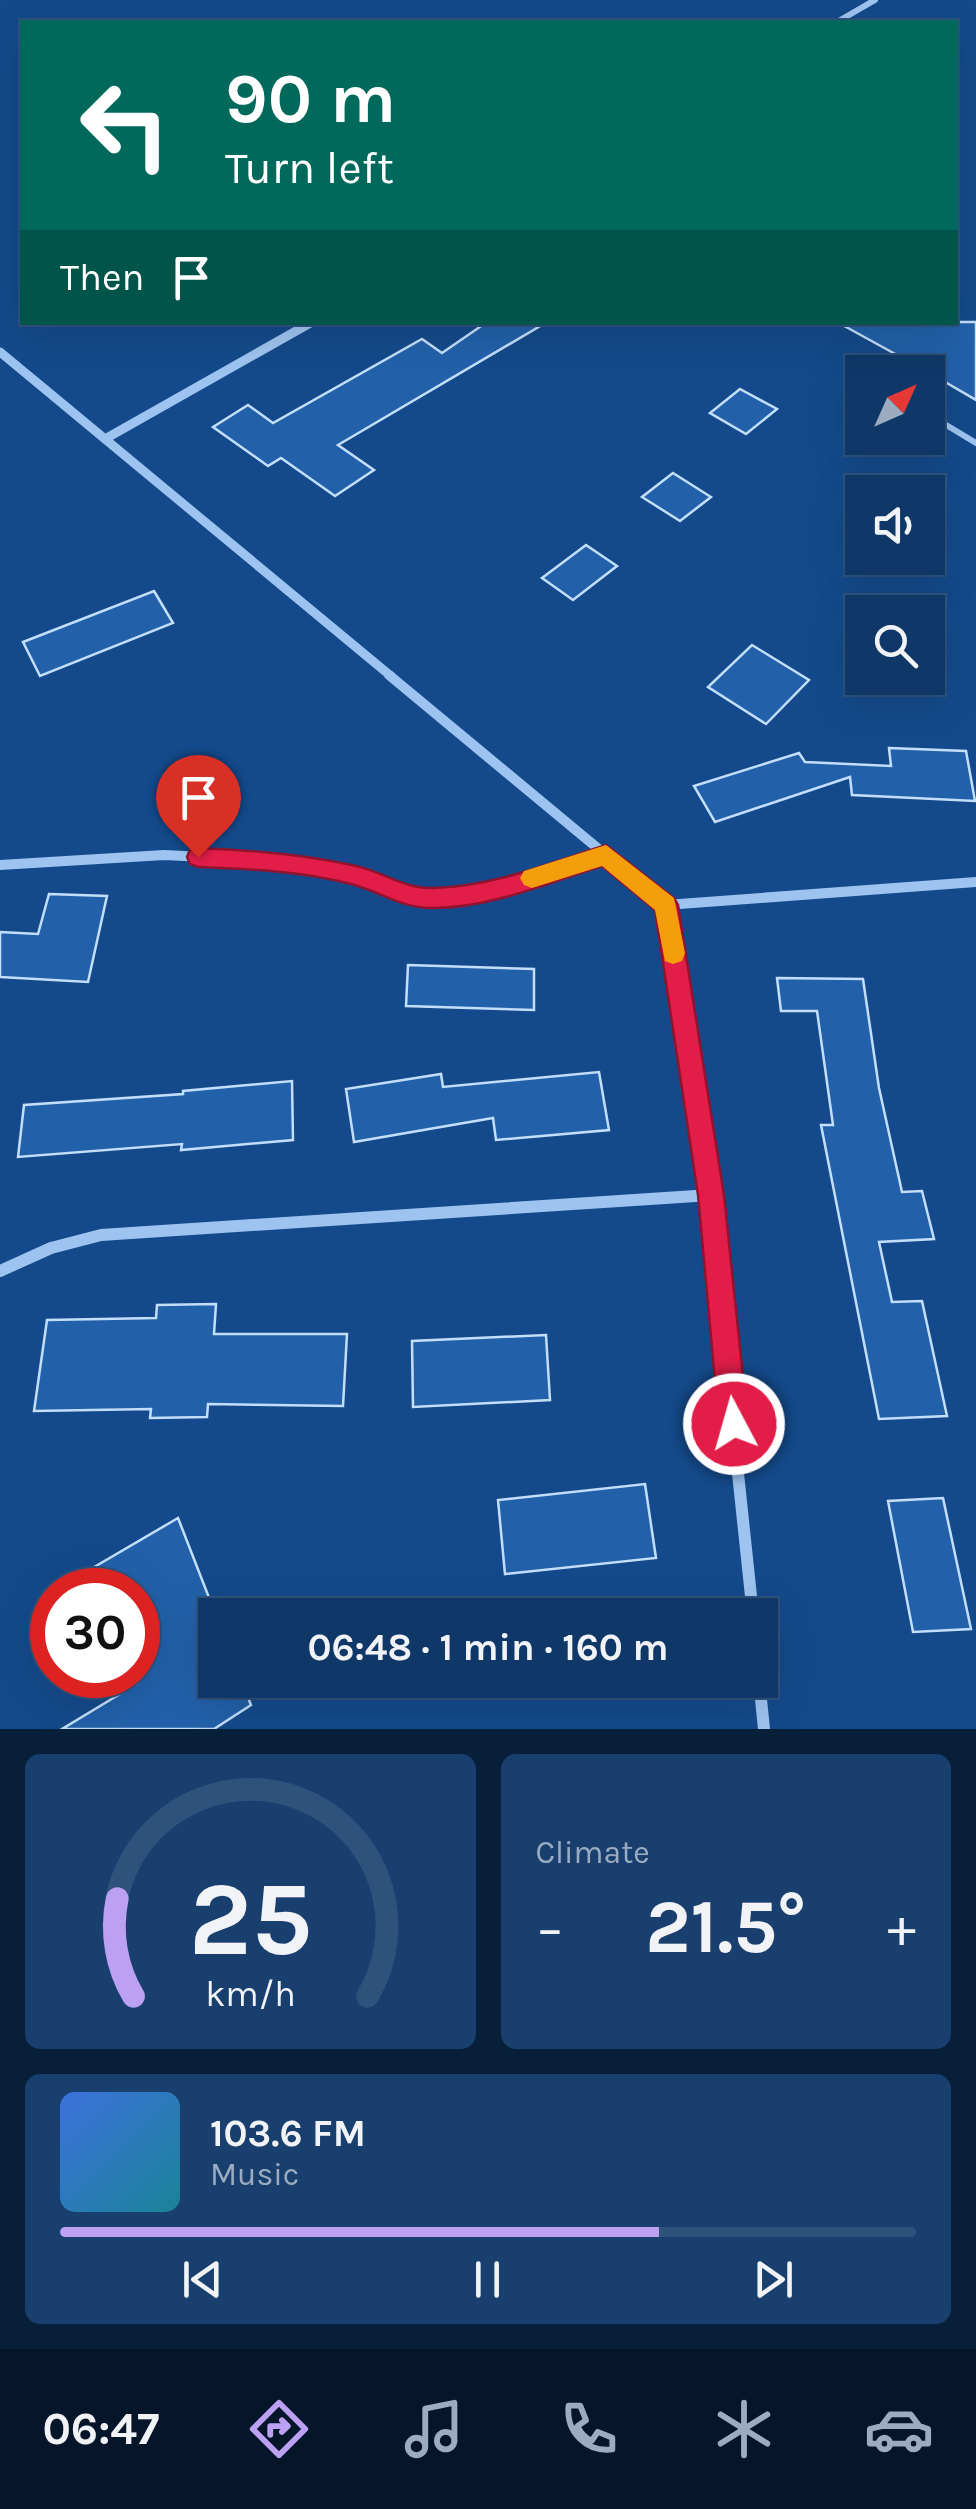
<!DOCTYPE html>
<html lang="en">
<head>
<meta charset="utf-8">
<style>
	:root { --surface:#0f3868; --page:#183f6e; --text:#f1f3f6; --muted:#9bacc0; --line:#2f527c; --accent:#bca0f2 }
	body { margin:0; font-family:Karla,sans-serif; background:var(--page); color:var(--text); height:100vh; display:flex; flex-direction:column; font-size:38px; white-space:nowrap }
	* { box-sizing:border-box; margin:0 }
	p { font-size:32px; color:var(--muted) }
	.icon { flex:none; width:55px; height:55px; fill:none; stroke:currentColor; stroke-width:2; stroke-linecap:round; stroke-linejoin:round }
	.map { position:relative; height:1729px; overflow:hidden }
	.panel { display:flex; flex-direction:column; gap:25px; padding:25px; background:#081f39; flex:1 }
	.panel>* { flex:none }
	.top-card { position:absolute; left:20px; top:20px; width:938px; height:305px; border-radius:0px; box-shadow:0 10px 40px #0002,0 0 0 2px var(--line); background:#00695c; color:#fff; overflow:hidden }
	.needle { width:65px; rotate:45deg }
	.tools { position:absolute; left:845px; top:355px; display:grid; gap:20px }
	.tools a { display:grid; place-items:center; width:100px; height:100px; border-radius:0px; background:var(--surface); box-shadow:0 10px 40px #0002,0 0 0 2px var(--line); font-size:50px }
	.speed { position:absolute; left:30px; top:1568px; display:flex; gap:20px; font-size:50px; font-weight:700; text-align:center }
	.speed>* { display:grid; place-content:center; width:130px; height:130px; border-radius:50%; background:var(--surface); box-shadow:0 10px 40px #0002,0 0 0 2px var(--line); line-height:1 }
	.speed .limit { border:15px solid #d22; background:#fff; color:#111 }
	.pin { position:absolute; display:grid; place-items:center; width:85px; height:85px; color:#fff; margin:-102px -42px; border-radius:50% 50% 50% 0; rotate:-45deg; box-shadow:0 0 10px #0007 }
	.pin .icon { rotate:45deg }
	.me { position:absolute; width:110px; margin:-55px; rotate:354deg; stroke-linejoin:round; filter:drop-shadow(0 0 8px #0008) }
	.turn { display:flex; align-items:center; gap:35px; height:210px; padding:0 40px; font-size:45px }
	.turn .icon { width:130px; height:130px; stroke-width:2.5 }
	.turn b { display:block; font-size:70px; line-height:85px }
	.then { display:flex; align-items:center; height:95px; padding:0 40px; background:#0003; gap:20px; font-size:38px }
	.big { font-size:75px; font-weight:700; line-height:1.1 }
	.panel .tile { flex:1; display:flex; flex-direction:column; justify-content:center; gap:15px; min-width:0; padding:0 35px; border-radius:15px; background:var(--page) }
	.panel .dial { align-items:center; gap:0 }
	.dial svg { height:260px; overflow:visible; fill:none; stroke:var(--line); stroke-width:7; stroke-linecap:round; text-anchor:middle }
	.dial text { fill:var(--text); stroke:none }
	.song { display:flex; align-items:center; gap:30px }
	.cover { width:120px; height:120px; border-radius:15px; background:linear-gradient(135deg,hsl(220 70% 55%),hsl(190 70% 35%)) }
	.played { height:10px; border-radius:5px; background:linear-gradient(90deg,var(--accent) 70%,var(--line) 70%) }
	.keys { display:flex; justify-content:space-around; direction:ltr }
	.heat { display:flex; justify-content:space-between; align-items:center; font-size:55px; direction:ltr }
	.panel .tiles { flex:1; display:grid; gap:25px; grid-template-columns:1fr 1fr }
	.tile:last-child { grid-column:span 2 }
	.trip { position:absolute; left:198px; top:1598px; width:580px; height:100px; border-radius:0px; background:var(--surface); box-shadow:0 10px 40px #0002,0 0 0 2px var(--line); font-weight:700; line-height:100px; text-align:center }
	.tabs { display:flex; height:160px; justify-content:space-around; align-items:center; background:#06162a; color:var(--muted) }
	.tabs .icon { width:70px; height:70px }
	.tabs .on { color:var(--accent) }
	.tabs b { font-size:45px; color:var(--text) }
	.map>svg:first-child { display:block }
</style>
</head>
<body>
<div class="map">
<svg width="976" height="1729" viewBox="0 0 976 1729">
	<rect width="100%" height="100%" fill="#144a8b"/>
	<g fill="#2261aa" stroke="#c3defb" stroke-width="2.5">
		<polygon points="487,322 547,322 338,445 374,470 335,496 281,458 268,466 213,427 248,405 273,423 422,339 442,353"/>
		<polygon points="837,322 976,322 976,400 928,372"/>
		<polygon points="740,389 777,409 746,434 710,413"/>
		<polygon points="673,473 711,497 680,521 642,497"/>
		<polygon points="586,545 617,566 573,600 542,578"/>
		<polygon points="154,591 173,623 40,676 23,642"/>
		<polygon points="752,645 809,680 766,724 708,687"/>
		<polygon points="889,748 966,751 975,801 852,795 850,777 715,822 694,786 799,753 805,762 891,766"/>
		<polygon points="49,894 107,896 88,982 0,977 0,932 38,934"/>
		<polygon points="408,965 534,969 534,1010 406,1006"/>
		<polygon points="777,978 863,979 879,1088 902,1192 922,1191 934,1239 879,1242 892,1302 922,1301 947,1416 879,1419 821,1125 833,1125 817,1011 781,1011"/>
		<polygon points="599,1072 609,1130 496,1140 493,1118 354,1142 346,1089 441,1074 443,1087"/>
		<polygon points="292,1081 293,1140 181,1150 182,1144 18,1157 24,1105 183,1094 183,1091"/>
		<polygon points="216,1304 214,1334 347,1334 343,1406 208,1404 207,1417 150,1418 151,1409 34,1411 47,1320 156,1318 157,1305"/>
		<polygon points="546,1335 550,1400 413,1407 412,1341"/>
		<polygon points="645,1484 656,1558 505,1574 498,1500"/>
		<polygon points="943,1498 971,1629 913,1632 888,1501"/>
		<polygon points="178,1518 215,1613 215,1680 241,1680 251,1705 214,1729 62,1729 138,1683 138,1590 55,1590"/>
	</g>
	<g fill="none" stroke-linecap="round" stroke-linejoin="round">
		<g stroke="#9dc4f0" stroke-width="6">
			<polyline points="847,390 862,392"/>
			<polyline points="928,414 976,443"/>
		</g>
		<polyline stroke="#9dc4f0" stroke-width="6" points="837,22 875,0"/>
		<g stroke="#9dc4f0" stroke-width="9">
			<polyline points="0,352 105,439 312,322"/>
			<polyline points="105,439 392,677"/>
		</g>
		<g stroke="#9dc4f0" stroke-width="10">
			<polyline points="389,675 666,905 703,1146"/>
			<polyline points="0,865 164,855 268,860 356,875 394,893 431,898 498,888 605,855"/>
			<polyline points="666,905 976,882"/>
		</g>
		<g stroke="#9dc4f0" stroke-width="12">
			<polyline points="703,1143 753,1615"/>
			<polyline points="0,1271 51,1248 101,1235 711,1195"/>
			<polyline points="759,1680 764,1729"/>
		</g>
	</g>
	<path fill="#e11d48" stroke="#92132f" stroke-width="2.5" d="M606 845 674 898 678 905 724 1195 748 1424 744 1434 734 1438 724 1434 719 1424 698 1195 655 910 602 866C548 883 488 909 431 908 401 908 379 891 351 884 302 871 249 869 198 867L190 864 187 857 190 850 198 848C250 850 301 854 352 865 380 870 403 889 433 888 492 887 550 863 606 845Z"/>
	<polygon fill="#f59e0b" points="606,845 674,898 685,953 682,961 673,964 665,961 655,910 602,866 532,888 524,885 520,878 524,871"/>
</svg>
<div class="tools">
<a><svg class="needle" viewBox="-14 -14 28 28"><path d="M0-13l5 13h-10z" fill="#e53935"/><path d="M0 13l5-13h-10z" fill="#9bacc0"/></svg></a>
<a><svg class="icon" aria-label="sound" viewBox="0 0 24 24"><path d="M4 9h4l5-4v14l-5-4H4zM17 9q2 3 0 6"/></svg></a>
<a><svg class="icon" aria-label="search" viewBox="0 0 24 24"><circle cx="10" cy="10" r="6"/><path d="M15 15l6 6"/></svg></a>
</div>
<div class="speed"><div class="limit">30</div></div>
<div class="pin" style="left:198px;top:857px;background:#d93025"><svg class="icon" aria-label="arrive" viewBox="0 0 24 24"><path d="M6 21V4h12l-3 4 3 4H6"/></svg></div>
<svg class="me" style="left:734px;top:1424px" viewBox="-20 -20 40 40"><circle r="17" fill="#e11d48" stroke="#fff" stroke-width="3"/><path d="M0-11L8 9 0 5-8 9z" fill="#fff"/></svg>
<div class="trip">06:48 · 1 min · 160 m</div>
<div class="top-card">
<div class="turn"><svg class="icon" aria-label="left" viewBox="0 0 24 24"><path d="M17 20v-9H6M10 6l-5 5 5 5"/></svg><div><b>90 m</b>Turn left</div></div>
<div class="then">Then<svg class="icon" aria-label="arrive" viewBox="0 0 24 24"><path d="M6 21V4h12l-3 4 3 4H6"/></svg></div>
</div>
</div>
<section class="panel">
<div class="tiles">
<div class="tile dial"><svg viewBox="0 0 100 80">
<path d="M14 69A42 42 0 1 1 86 69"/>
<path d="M14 69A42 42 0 0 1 9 39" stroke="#bca0f2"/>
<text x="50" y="56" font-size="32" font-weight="700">25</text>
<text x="50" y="72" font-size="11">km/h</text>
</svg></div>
<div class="tile"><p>Climate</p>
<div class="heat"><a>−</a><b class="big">21.5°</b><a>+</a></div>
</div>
<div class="tile">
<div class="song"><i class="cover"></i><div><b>103.6 FM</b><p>Music</p></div></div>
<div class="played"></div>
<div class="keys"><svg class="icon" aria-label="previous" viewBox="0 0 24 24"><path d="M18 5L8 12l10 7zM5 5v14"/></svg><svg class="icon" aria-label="pause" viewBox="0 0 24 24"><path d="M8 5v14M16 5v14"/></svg><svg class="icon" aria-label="next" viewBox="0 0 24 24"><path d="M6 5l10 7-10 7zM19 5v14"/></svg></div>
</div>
</div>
</section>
<nav class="tabs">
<b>06:47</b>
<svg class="icon on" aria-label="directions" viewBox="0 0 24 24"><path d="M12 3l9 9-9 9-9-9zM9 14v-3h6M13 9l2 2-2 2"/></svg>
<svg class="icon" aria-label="music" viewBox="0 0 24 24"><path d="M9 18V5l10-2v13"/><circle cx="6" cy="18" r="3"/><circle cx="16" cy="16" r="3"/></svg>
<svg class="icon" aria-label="phone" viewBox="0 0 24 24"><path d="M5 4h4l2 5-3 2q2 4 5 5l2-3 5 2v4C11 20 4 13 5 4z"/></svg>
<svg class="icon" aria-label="climate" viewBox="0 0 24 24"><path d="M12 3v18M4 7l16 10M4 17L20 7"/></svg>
<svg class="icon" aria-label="car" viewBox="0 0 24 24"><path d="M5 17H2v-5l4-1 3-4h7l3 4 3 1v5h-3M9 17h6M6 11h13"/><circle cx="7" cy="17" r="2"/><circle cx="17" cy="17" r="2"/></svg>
</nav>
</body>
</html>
